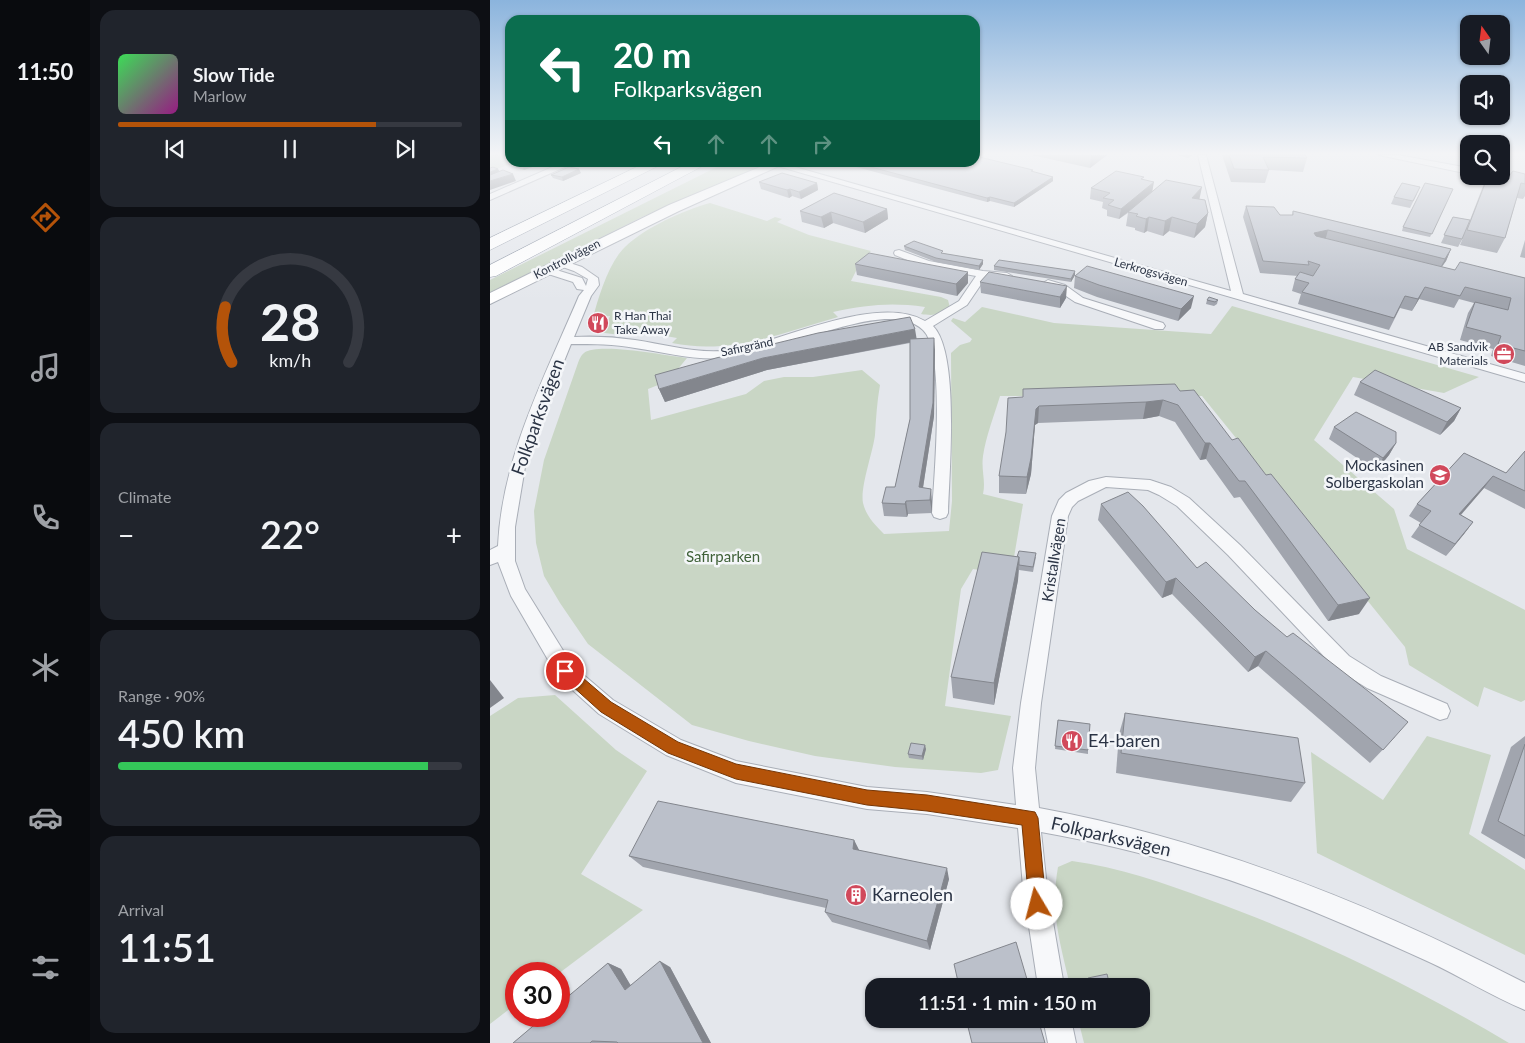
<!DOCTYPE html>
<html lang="en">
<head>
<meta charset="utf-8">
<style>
	:root { --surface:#171b24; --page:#20242c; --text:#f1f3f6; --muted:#9ea1a6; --line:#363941; --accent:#b45309 }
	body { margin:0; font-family:Lato,sans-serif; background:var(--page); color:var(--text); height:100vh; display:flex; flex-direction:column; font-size:19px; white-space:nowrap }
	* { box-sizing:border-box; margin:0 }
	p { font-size:16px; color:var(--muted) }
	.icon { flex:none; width:28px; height:28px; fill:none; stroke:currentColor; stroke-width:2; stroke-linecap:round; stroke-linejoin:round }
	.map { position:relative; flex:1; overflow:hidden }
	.sheet { display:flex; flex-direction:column; gap:10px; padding:10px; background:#0d0f14; width:400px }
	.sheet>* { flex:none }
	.hud { position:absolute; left:15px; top:15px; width:475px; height:152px; border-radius:15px; box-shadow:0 1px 4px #0004; background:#0b6e4f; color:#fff; overflow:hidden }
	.needle { width:32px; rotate:346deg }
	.buttons { position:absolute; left:970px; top:15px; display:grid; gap:10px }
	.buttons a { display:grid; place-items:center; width:50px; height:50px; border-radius:10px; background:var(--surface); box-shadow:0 1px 4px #0004; font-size:25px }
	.speed { position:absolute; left:15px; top:962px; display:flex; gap:10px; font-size:25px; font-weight:700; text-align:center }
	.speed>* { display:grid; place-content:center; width:65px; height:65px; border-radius:50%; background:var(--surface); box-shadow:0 1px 4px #0004; line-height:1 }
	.speed .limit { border:8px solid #d22; background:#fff; color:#111 }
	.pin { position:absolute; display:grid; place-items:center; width:42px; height:42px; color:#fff; margin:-21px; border:2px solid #fff; border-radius:50%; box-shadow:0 1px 5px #0007 }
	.me { position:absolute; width:55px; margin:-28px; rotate:352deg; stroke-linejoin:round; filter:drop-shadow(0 0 4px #0008) }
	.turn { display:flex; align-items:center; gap:18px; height:105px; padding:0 25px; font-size:22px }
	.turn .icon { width:65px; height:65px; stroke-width:2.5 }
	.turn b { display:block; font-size:35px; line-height:42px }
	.lanes { display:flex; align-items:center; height:48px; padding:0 25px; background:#0003; justify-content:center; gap:25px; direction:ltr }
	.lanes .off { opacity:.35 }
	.big { font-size:38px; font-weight:600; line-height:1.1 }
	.sheet .tile { flex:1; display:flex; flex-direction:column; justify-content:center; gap:8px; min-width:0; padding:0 18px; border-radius:15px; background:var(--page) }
	.sheet .dial { align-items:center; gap:0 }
	.dial svg { height:130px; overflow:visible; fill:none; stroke:var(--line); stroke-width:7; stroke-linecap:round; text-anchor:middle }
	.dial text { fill:var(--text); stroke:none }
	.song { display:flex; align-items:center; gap:15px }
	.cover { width:60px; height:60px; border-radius:8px; background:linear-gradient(135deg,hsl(130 70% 55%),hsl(310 70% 35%)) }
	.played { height:5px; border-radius:2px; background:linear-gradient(90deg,var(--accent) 75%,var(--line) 75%) }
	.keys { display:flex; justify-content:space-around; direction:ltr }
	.heat { display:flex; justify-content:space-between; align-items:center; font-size:28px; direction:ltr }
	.charge { height:8px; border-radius:4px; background:linear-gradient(90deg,#34c759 90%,var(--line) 0) }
	.trip { position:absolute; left:375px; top:978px; width:285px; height:50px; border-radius:15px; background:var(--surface); box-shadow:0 1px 4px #0004; font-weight:600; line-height:50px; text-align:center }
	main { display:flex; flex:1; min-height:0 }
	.dock { display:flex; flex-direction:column; width:90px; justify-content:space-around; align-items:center; background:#090b0e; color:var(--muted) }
	.dock .icon { width:35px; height:35px }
	.dock .active { color:var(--accent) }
	.dock b { font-size:22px; color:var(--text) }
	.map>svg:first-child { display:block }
</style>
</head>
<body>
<main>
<nav class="dock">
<b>11:50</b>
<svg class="icon active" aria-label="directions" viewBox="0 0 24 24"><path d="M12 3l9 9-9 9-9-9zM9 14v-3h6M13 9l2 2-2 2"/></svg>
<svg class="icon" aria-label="music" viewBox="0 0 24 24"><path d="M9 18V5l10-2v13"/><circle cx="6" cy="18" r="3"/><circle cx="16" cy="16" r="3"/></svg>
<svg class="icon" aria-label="phone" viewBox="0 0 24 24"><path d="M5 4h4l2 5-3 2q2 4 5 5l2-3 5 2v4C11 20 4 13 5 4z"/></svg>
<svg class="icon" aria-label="climate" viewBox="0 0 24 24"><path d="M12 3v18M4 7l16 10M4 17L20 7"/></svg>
<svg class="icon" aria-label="car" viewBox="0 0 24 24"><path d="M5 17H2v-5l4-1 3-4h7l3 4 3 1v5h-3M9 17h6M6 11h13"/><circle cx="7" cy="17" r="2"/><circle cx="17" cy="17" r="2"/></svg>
<svg class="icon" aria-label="filters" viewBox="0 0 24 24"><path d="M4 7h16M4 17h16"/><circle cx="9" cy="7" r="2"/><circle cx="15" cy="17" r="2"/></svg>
</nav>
<section class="sheet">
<div class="tile">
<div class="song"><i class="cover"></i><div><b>Slow Tide</b><p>Marlow</p></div></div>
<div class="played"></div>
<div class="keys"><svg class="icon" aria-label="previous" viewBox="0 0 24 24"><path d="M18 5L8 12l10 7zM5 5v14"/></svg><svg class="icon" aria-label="pause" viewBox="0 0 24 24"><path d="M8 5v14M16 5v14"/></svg><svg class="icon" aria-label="next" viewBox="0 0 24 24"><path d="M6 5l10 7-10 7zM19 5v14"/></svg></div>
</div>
<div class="tile dial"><svg viewBox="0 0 100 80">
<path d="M14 69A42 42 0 1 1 86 69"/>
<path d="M14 69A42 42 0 0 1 10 35" stroke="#b45309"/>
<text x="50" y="56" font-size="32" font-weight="700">28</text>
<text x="50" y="72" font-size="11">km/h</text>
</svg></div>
<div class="tile"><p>Climate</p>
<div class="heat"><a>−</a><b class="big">22°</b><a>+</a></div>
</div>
<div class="tile"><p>Range · 90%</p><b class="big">450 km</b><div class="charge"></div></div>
<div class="tile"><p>Arrival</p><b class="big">11:51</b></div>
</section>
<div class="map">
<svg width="1035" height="1043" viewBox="0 0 1035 1043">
	<rect width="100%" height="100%" fill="#e4e7ec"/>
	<g fill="#c9d6c5">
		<polygon points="0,155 20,155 20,162 25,163 0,171"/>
		<polygon points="267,162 270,164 256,173 152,217 0,293 0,280 235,163"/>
		<path d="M220 203 277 221 285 217 292 219 287 222 319 235 381 251 372 259 361 281 451 297 458 300 460 308C450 315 443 316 431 314L435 307C400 302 377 305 343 312L348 317C292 333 241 355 182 343L187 338 136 329 130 335 100 331 115 327 120 316 103 318C108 298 119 262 135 247 156 227 192 211 220 203Z"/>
		<path d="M742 306 989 377 954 393 863 377 824 440 904 509 917 549 1035 610V700L1031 702 994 687 988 707 919 665 915 647 712 396H510C504 416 496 436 493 456 491 470 496 481 493 494L533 504 521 575 483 569 471 589 455 706 521 716 508 770 491 773 405 767 325 756 259 741 202 725 98 644 70 603 54 576 46 543 44 511 54 460 88 363C89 360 91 355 94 353 108 342 177 356 197 358L178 381 158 389 161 420 256 394 274 381 294 377H323L372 370 390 385C387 402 386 418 385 435 383 452 370 487 373 503 376 516 385 525 394 534L459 531 462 501 461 353 470 345 480 342 482 339 461 321 463 318 475 322 492 307 564 323 721 334Z"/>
		<polygon points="65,695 126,750 157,771 91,874 153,910 68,974 26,974 26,1004 0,1024 0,716 28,698"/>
		<polygon points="937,736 1001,755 979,834 1035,870 1035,955 827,853 821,752 893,800"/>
		<path d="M582 861C628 867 674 883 717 899 823 937 923 986 1019 1043H594L588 1019H651V986H580C570 942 560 913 568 867Z"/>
	</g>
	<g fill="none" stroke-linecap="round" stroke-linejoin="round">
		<g stroke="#a9aeb7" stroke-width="2">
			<g id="street">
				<polygon points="708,155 716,155 753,294 1035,374 1035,382 284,165 291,163 741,291"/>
				<polygon points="889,155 908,155 979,168 979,174"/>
				<polygon points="74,162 86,162 0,200 0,194"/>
				<path d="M409 250 439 261 493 271 517 273 522 276 517 279 496 277 477 305 443 326C470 353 459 473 458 513L456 517 450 519 444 517 442 513C444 480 456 351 433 330 416 314 385 319 364 324 323 333 284 351 243 357 210 362 178 353 145 348 124 344 103 344 81 344L47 428 35 467 25 527V561L35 589 82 665 123 700 191 740 246 761 377 787 437 792 526 805 523 768 531 703 562 516 569 500 576 493 599 481 616 477 660 480 681 487 699 498 750 545 859 656 891 676 957 704 960 711 957 718 950 720 877 688 845 668 738 555 687 506 669 495 658 490 616 487 588 501 582 507 578 516 551 703 545 768 549 808C719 839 882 904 1035 983V1010C1001 996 970 976 937 961 859 926 780 891 698 867 650 852 601 841 551 832L557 887 574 986H548L533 887 528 828 437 814 377 809 246 783 176 755 109 714 68 677 21 596 8 562 0 565V550L8 546C12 457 55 376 89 296L94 290 87 289 83 282 52 272 51 270 52 268H60L92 278 96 286 98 279 84 271 67 265 66 263 71 260 92 267 108 278 109 285 101 296 84 337C104 336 125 337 145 340 179 345 213 356 247 349 296 339 389 294 435 321L469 301 486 276 432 266 405 255 404 253 405 251Z"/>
				<polygon points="558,280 575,285 593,298 673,323 675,326 673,329 665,329 585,302 567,290 553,283"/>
				<polygon points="553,1019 581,1019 586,1043 558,1043"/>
			</g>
		</g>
		<g stroke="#a9aeb7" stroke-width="2">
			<polygon id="secondary" points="282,162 298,162 189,211 0,304 0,293 179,205"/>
		</g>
		<g stroke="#8b94a3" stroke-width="1">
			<g id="highway">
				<polygon points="157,162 176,162 0,250 0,238"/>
				<polygon points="201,162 220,162 6,276 0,277 0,265"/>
			</g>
		</g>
		<use href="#street" fill="#f7f8fa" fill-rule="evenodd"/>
		<use href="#secondary" fill="#fff" fill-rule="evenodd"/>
		<use href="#highway" fill="#fff" fill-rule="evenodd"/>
	</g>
	<g fill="#a1a5ae">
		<polygon points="542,155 617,155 600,168"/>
		<polygon points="687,155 702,155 698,158"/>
		<polygon points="732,155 815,155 817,158 813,172 779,170 775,183 741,182"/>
		<polygon points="22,162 56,162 34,170 25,167"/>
		<polygon points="355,162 485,162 543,170 542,172 563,177 563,181 524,207 500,201 497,202 355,164"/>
		<polygon points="91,173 73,181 63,178 61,175"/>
		<polygon points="1035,174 1035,196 1033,199 1027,198 1015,238 1007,253 970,245 973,238 968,247 951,243 963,217 980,220 993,186 998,176 1011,176"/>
		<polygon points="654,180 662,191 709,199 718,213 715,227 704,238 679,231 673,236 657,231 654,233 645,230 645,228 636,226 638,213 629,219 617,216 617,210 612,208 613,202 600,199 601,188"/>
		<polygon points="269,182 327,183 328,190 311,199 302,196 299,198 271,189"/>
		<polygon points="963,189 940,237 912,231 913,227"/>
		<polygon points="927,194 920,208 901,204 904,197"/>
		<polygon points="756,206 790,215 802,215 803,211 961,249 956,261 952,267 965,270 1035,278 1035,366 1001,356 1003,349 970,340 978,313 984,303 969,299 964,308 929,299 922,311 910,308 899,330 808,304 811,294 802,291 805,279 808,276 770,273 753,217"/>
		<polygon points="397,209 398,219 375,233 343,223 334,228 312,222 310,211"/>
		<polygon points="1035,240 1035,258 1030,257"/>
		<polygon points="414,246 453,253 493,264 489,270 446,262 415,250"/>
		<polygon points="365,264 478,283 467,296 367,275"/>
		<polygon points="504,266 585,271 585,275 581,282 504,270"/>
		<polygon points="585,276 701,308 688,321 607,297 584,288"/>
		<polygon points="490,282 576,298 570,308 491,293"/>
		<polygon points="717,300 728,300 727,304 724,306 716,304"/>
		<polygon points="426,339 445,350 444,416 433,488 442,502 442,513 418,514 417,517 394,516 392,503 405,487 420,419 420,343 277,370 175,402 169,389"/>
		<polygon points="870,382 971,408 964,421 950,435 864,395"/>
		<polygon points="533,389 690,391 869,614 838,621 750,497 744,498 716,459 710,460 685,422 669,416 653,419 548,423 545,425 541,474 536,494 509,493 509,476 533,397"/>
		<polygon points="844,427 906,443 899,455 886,471 839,439"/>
		<polygon points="1035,451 1035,509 994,488 971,515 983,522 974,534 956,556 921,537 931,523 919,516 927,504 974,453 1016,473"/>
		<polygon points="611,504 707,568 765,610 905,737 880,763 768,666 758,672 682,594 672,598 608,520"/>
		<polygon points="527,557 546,557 543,572 529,570 528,580 504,705 463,698 461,677"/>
		<polygon points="635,713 815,783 801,802 626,773 629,734"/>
		<polygon points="568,720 598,750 598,754 565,749"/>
		<polygon points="1035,736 1035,859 991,833 1021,747"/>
		<polygon points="436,749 433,760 419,758 418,754"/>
		<polygon points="364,840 369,850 459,879 440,950 342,922 335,912 336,908 153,867 139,856"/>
		<polygon points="118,963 131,969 140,985 180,967 221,1043 23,1043"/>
	</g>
	<g fill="#83868d">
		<polygon points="601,155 617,155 600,168"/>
		<polygon points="33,162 56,162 34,170 31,163"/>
		<polygon points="8,169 10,172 0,176 0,172"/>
		<polygon points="89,169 91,173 73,181 72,177"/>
		<polygon points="23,174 26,181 0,190 0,181"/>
		<polygon points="563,177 563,181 524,207 524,203"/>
		<polygon points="664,182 662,193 629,219 631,209"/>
		<polygon points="327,183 328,190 311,199 309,192"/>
		<polygon points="712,187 709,201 702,198"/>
		<polygon points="300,189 302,196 299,198 297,190"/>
		<polygon points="500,197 500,201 497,202 497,198"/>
		<polygon points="397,209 398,219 375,233 373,222"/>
		<polygon points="341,212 343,223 334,228 331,217"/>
		<polygon points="718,213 715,227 704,238 707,224"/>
		<polygon points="659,217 657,231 654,233 656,219"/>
		<polygon points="682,217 679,231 673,236 675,221"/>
		<polygon points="838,230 835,241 821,244 824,233"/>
		<polygon points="961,249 956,261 949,270 955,259"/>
		<polygon points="493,260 493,264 489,270 489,266"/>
		<polygon points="585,271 585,275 581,282 581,279"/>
		<polygon points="478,272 478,283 467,296 466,284"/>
		<polygon points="577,286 576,298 570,308 570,297"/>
		<polygon points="935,287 929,299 922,311 928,299"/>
		<polygon points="704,296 701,308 688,321 691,309"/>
		<polygon points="114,315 116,319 113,327 104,328 102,324"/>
		<polygon points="425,329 427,341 277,370 175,402 169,389 273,358"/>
		<polygon points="444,338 445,350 444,416 431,500 429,487"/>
		<polygon points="673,400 669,416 653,419 656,402"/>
		<polygon points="549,406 548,423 545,425 541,474 536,494 537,477 546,409"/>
		<polygon points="971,408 964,421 950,435 957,422"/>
		<polygon points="715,443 720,443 716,459 710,460"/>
		<polygon points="906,443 899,455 886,471 893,458"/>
		<polygon points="1003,476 994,488 960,527 969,514"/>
		<polygon points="441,489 442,502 442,513 440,500"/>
		<polygon points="416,501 418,514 417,517 415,504"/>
		<polygon points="983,522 974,534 956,556 965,544"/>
		<polygon points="529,557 528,580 504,705 504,683"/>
		<polygon points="686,578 682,594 672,598 676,582"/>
		<polygon points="880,598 869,614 838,621 848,605"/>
		<polygon points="776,651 768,666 758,672 765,657"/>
		<polygon points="0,680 14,698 0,708"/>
		<polygon points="435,745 436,749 433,760 432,756"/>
		<polygon points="364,840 370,852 363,849"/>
		<polygon points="457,868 459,879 440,950 437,941"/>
		<polygon points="170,961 180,967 221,1043 213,1043"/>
		<polygon points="118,963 131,969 147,996 135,990"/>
	</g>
	<g fill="#bbc0ca" stroke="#83868d">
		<polygon points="739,155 815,155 817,158 773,157 779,170 744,169"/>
		<polygon points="485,156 543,170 541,171 563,177 524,203 500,197 497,198 362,162 485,162"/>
		<polygon points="3,167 8,169 0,172 0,168"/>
		<polygon points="79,167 89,169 72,177 61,175"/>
		<polygon points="13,170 23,174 0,181 0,175"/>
		<polygon points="626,171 654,177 651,179 664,182 631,209 618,205 624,200 613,198 620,193 601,188"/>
		<polygon points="1023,171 1035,174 1035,184 1031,183 1015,238 977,230 998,176 1011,176 1011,174 1019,176"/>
		<polygon points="292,173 327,183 309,192 300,189 297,190 269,182"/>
		<polygon points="676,180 712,187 702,198 715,200 718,213 707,224 682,217 675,221 659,217 656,219 646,216 648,214 638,212"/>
		<polygon points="912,183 930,187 923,201 904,197"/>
		<polygon points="935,183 963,189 942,234 913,227"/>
		<polygon points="344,193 397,209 373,222 341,212 331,217 310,211"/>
		<polygon points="756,206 784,207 790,215 803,215 803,211 961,249 955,259 838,230 824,233 826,236 965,270 970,262 1035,278 1035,351 1008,344 1011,336 976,327 985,302 1018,310 1021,298 975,287 970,296 935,287 928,299 915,296 904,318 812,292 819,283 805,279 810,272 823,276 830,265 818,261 819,265 773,261"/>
		<polygon points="963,217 980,220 972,239 954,235"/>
		<polygon points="424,241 453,251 451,253 493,260 489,266 446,258 414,246"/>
		<polygon points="379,253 478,272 466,284 365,264"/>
		<polygon points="509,260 585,271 581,279 504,266"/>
		<polygon points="597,266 704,296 691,309 609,285 585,276"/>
		<polygon points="499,272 577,286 570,297 490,282"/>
		<polygon points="719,297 728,300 725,302 717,300"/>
		<polygon points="114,315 111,323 102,324 105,316"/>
		<polygon points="420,317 425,329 273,358 169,389 165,375 226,358 328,333"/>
		<polygon points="444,338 443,403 429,487 441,489 440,500 416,501 415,504 392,503 396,487 405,487 420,419 420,339"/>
		<polygon points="885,370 971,408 957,422 870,382"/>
		<polygon points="685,384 690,391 704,390 742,440 748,438 776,475 781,474 880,598 848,605 755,481 749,481 720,443 715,443 688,405 673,400 656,402 549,406 546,409 541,458 537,477 509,476 516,432 518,398 533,397 533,389"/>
		<polygon points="866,412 906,432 906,443 893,458 844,427"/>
		<polygon points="1035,451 1035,491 1003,476 969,514 983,522 965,544 929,525 941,511 927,504 974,453 1016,473"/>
		<polygon points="638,492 653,506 707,568 716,562 765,610 797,637 803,633 918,722 893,750 776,651 765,657 686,578 676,582 611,504"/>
		<polygon points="529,551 546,553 543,567 529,565 529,557 527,557"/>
		<polygon points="492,552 529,557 504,683 461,677"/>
		<polygon points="635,713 808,738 815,783 631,753"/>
		<polygon points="568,720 600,724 598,750 565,746"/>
		<polygon points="421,743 435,745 432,756 418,754"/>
		<polygon points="1035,744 1035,836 1008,821"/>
		<polygon points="168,801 364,840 363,849 457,868 437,941 335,912 338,900 139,856"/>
		<polygon points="526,942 539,986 469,986 464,964"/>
		<polygon points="170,961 213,1043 128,1043 127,1042 102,1041 100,1043 23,1043 55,1016 69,1016 69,1004 118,963 135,990"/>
		<polygon points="617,974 620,986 600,986 598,978"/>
		<polygon points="476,1019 548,1019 555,1043 482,1043"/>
	</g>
	<linearGradient id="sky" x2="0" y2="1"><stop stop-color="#8bb4dd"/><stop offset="0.51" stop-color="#f3f4f6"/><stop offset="1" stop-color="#f3f4f6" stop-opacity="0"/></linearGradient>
	<rect width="1035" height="301" fill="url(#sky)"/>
	<polygon fill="#b45309" stroke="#753606" points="75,665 79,666 121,702 188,742 246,764 377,790 437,795 545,812 548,818 556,904 553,910 547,912 541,910 539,904 532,825 437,811 377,805 246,779 178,753 111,712 70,675 68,671 70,666"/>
	<defs>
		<g id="restaurant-disc" transform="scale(1.125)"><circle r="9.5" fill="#d1495b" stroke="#f4f6f9"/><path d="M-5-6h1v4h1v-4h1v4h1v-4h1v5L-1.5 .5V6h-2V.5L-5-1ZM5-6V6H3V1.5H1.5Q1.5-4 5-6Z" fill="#fff"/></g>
		<g id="office-disc" transform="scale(1.125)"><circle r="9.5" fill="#d1495b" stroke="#f4f6f9"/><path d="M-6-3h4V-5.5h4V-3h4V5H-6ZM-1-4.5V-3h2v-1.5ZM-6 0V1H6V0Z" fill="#fff"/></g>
		<g id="school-disc" transform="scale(1.125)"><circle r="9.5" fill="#d1495b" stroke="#f4f6f9"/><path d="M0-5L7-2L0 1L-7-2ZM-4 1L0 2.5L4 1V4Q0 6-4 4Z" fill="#fff"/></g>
		<g id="building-disc" transform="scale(1.125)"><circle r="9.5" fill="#d1495b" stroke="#f4f6f9"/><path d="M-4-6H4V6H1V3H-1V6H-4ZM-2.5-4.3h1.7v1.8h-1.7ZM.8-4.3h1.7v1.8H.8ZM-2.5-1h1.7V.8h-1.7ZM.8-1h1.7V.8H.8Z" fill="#fff"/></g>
	</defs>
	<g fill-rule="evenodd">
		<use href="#restaurant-disc" x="108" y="323"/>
		<use href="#office-disc" x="1014" y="354"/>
		<use href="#school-disc" x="950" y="475"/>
		<use href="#restaurant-disc" x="582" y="741"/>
		<use href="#building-disc" x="366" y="895"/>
	</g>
	<g text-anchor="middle" stroke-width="5" stroke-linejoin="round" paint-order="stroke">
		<g font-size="12" fill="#2b3445" stroke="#f4f6f9">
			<text transform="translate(77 259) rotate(-27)" y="4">Kontrollvägen</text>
			<text transform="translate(661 272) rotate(16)" y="4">Lerkrogsvägen</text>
			<text transform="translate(257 347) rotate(-12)" y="4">Safirgränd</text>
		</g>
		<g font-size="12" fill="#2b3445" stroke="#f4f6f9" text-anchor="start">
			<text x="124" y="320">R Han Thai<tspan x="124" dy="14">Take Away</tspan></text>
			<text x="998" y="351" text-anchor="end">AB Sandvik<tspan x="998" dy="14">Materials</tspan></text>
		</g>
		<g font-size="15" fill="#2b3445" stroke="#f4f6f9" text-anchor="end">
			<text x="934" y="471">Mockasinen<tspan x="934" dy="17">Solbergaskolan</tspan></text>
		</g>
		<g font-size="15" fill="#3f6138" stroke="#f4f6f9">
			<text x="233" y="562">Safirparken</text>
		</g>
		<g font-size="15" fill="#2b3445" stroke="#f4f6f9">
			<text transform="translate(564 560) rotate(-81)" y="5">Kristallvägen</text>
		</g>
		<g font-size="18" fill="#2b3445" stroke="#f4f6f9">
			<text transform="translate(48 417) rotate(-70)" y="6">Folkparksvägen</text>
			<text transform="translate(621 837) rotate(13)" y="6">Folkparksvägen</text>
		</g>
		<g font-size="18" fill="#2b3445" stroke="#f4f6f9" text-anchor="start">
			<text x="598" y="747">E4-baren</text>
			<text x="382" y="901">Karneolen</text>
		</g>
	</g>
</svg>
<div class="buttons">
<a><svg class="needle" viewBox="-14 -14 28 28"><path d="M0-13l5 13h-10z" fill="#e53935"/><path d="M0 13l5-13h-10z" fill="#9ea1a6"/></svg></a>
<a><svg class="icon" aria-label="sound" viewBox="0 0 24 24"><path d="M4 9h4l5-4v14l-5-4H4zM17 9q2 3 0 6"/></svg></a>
<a><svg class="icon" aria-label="search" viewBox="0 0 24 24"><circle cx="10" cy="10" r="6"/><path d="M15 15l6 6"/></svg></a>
</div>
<div class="speed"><div class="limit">30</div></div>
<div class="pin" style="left:75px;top:671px;background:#d93025"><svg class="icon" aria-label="arrive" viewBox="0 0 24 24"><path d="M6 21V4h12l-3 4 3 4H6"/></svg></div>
<svg class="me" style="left:547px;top:904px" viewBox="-20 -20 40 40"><circle r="19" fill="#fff"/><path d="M0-13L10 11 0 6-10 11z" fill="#b45309"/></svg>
<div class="trip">11:51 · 1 min · 150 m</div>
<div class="hud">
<div class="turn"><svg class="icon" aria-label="left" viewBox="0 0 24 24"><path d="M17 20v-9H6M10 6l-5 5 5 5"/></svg><div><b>20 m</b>Folkparksvägen</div></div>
<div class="lanes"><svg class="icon" aria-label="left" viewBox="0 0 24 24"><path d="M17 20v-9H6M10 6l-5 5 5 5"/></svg><svg class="icon off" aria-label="ahead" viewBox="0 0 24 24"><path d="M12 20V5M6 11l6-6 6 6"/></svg><svg class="icon off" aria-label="ahead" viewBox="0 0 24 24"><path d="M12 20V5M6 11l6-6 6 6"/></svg><svg class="icon off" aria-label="right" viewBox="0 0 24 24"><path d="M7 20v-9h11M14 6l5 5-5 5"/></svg></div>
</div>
</div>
</main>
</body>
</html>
